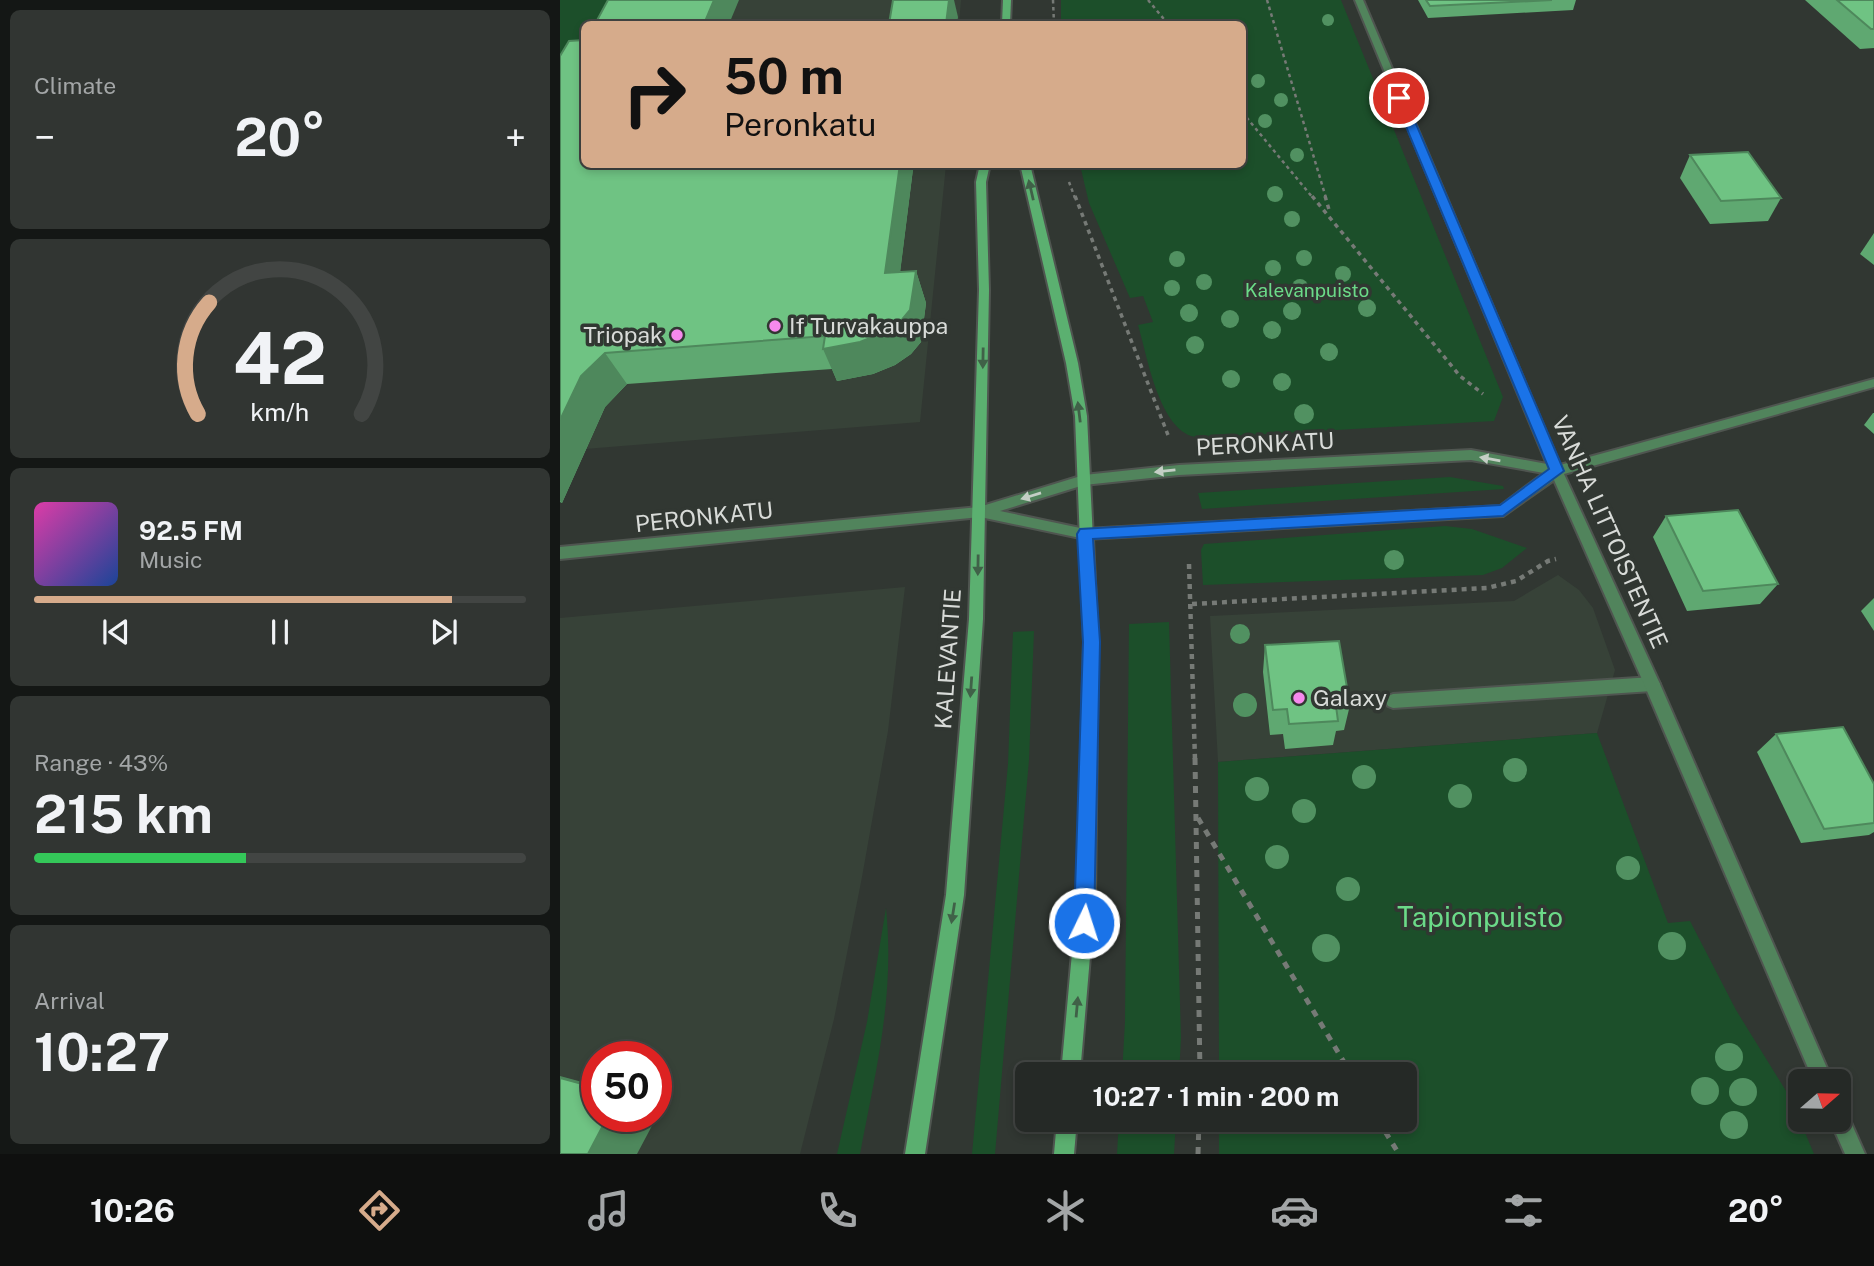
<!DOCTYPE html>
<html lang="en">
<head>
<meta charset="utf-8">
<style>
	:root { --surface:#252926; --page:#313532; --text:#f1f3f6; --muted:#a3a6a7; --line:#424543; --accent:#d6ab8b }
	body { margin:0; font-family:"Public Sans",sans-serif; background:var(--page); color:var(--text); height:100vh; display:flex; flex-direction:column; font-size:26px; white-space:nowrap }
	* { box-sizing:border-box; margin:0 }
	p { font-size:23px; color:var(--muted) }
	.icon { flex:none; width:38px; height:38px; fill:none; stroke:currentColor; stroke-width:2; stroke-linecap:round; stroke-linejoin:round }
	.map { position:relative; flex:1; overflow:hidden }
	.side { display:flex; flex-direction:column; gap:10px; padding:10px; background:#141715; width:560px }
	.side>* { flex:none }
	.top-card { position:absolute; left:21px; top:21px; width:665px; height:147px; border-radius:10px; box-shadow:0 4px 10px #0003,0 0 0 2px var(--line); background:#d6ab8b; color:#111; overflow:hidden }
	.needle { width:46px; rotate:70deg }
	.buttons { position:absolute; left:1228px; top:1069px; display:grid; gap:14px }
	.buttons a { display:grid; place-items:center; width:63px; height:63px; border-radius:10px; background:var(--surface); box-shadow:0 4px 10px #0003,0 0 0 2px var(--line); font-size:35px }
	.speed { position:absolute; left:21px; top:1041px; display:flex; gap:14px; font-size:35px; font-weight:700; text-align:center }
	.speed>* { display:grid; place-content:center; width:91px; height:91px; border-radius:50%; background:var(--surface); box-shadow:0 4px 10px #0003,0 0 0 2px var(--line); line-height:1 }
	.speed .limit { border:10px solid #d22; background:#fff; color:#111 }
	.pin { position:absolute; display:grid; place-items:center; width:60px; height:60px; color:#fff; margin:-30px; border:4px solid #fff; border-radius:50%; box-shadow:0 2px 7px #0007 }
	.me { position:absolute; width:77px; margin:-38px; rotate:4deg; stroke-linejoin:round; filter:drop-shadow(0 0 5px #0008) }
	.turn { display:flex; align-items:center; gap:24px; height:147px; padding:0 28px; font-size:32px }
	.turn .icon { width:91px; height:91px; stroke-width:2.5 }
	.turn b { display:block; font-size:49px; line-height:60px }
	.big { font-size:52px; font-weight:700; line-height:1.1 }
	.side .tile { flex:1; display:flex; flex-direction:column; justify-content:center; gap:10px; min-width:0; padding:0 24px; border-radius:10px; background:var(--page) }
	.side .dial { align-items:center; gap:0 }
	.dial svg { height:182px; overflow:visible; fill:none; stroke:var(--line); stroke-width:7; stroke-linecap:round; text-anchor:middle }
	.dial text { fill:var(--text); stroke:none }
	.song { display:flex; align-items:center; gap:21px }
	.cover { width:84px; height:84px; border-radius:10px; background:linear-gradient(135deg,hsl(320 70% 55%),hsl(220 70% 35%)) }
	.played { height:7px; border-radius:4px; background:linear-gradient(90deg,var(--accent) 85%,var(--line) 85%) }
	.keys { display:flex; justify-content:space-around; direction:ltr }
	.heat { display:flex; justify-content:space-between; align-items:center; font-size:38px; direction:ltr }
	.charge { height:10px; border-radius:5px; background:linear-gradient(90deg,#34c759 43%,var(--line) 0) }
	.trip { position:absolute; left:455px; top:1062px; width:402px; height:70px; border-radius:10px; background:var(--surface); box-shadow:0 4px 10px #0003,0 0 0 2px var(--line); font-weight:700; line-height:70px; text-align:center }
	.menu { display:flex; height:112px; justify-content:space-around; align-items:center; background:#0f100f; color:var(--muted) }
	.menu .icon { width:49px; height:49px }
	.menu .selected { color:var(--accent) }
	.menu b { font-size:32px; color:var(--text) }
	main { display:flex; flex:1; min-height:0 }
	.map>svg:first-child { display:block }
</style>
</head>
<body>
<main>
<section class="side">
<div class="tile"><p>Climate</p>
<div class="heat"><a>−</a><b class="big">20°</b><a>+</a></div>
</div>
<div class="tile dial"><svg viewBox="0 0 100 80">
<path d="M14 69A42 42 0 1 1 86 69"/>
<path d="M14 69A42 42 0 0 1 19 20" stroke="#d6ab8b"/>
<text x="50" y="56" font-size="32" font-weight="700">42</text>
<text x="50" y="72" font-size="11">km/h</text>
</svg></div>
<div class="tile">
<div class="song"><i class="cover"></i><div><b>92.5 FM</b><p>Music</p></div></div>
<div class="played"></div>
<div class="keys"><svg class="icon" aria-label="previous" viewBox="0 0 24 24"><path d="M18 5L8 12l10 7zM5 5v14"/></svg><svg class="icon" aria-label="pause" viewBox="0 0 24 24"><path d="M8 5v14M16 5v14"/></svg><svg class="icon" aria-label="next" viewBox="0 0 24 24"><path d="M6 5l10 7-10 7zM19 5v14"/></svg></div>
</div>
<div class="tile"><p>Range · 43%</p><b class="big">215 km</b><div class="charge"></div></div>
<div class="tile"><p>Arrival</p><b class="big">10:27</b></div>
</section>
<div class="map">
<svg width="1314" height="1154" viewBox="0 0 1314 1154">
	<rect width="100%" height="100%" fill="#313732"/>
	<g fill="#374238" fill-rule="evenodd">
		<polygon points="64,0 401,0 399,24 51,24"/>
		<polygon points="24,164 386,165 360,422 0,451"/>
		<polygon points="998,575 1019,590 1033,608 1055,670 1037,733 658,762 650,616 954,601"/>
		<path d="M345 587 328 731 302 877 274 1019 240 1154H0V618ZM37 1057H96V1116H37Z"/>
	</g>
	<g fill="#1c4f2a">
		<polygon points="0,0 79,0 66,24 24,24 24,74 0,78"/>
		<path d="M501 0H781L943 397 934 421 653 437C646 437 637 438 631 436 598 424 587 355 578 325L593 322 583 296 570 298 529 203 520 165 682 164V24H501Z"/>
		<polygon points="890,477 943,486 944,489 642,509 638,493"/>
		<polygon points="885,526 912,529 967,548 942,568 923,575 643,585 641,550 644,544"/>
		<polygon points="609,622 621,1038 619,1074 562,1074 565,1022 569,624"/>
		<polygon points="474,631 469,760 435,1154 412,1154 448,764 453,632"/>
		<polygon points="1037,733 1108,923 1130,921 1176,1010 1231,1099 1254,1154 659,1154 659,1120 845,1120 845,1074 659,1074 658,762"/>
		<path d="M326 908C335 996 316 1069 300 1154H277L307 1022Z"/>
		<polygon points="559,1120 616,1120 614,1154 557,1154"/>
	</g>
	<g fill="none" stroke-linecap="round" stroke-linejoin="round">
		<g stroke="#4f5550" stroke-width="4">
			<polygon id="lane" points="1092,677 1097,679 1100,684 1097,689 1092,691 833,708 828,706 825,701 828,696 833,694"/>
		</g>
		<g stroke="#4f5550" stroke-width="4">
			<g id="street">
				<path d="M795 0H803L1000 465 1314 379V387L1004 474 1100 684 1273 1082H1254L1084 684 994 480 943 516 525 539 420 517 0 559V547L419 507 524 475 619 465 911 450 987 464ZM911 460 984 473 940 506 525 529 440 511 524 485 619 475Z"/>
				<polygon points="1279,1108 1286,1111 1305,1154 1285,1154 1270,1120 1279,1120"/>
			</g>
		</g>
		<g stroke="#4f5550" stroke-width="4">
			<g id="secondary">
				<polygon points="443,0 451,0 450,24 442,24"/>
				<polygon points="420,164 430,164 426,182 429,290 423,619 404,895 365,1154 345,1154 386,895 409,619 419,290 416,182"/>
				<polygon points="460,164 470,164 518,363 527,416 538,642 535,898 520,1074 501,1074 517,898 524,642 515,416 506,363"/>
				<polygon points="497,1120 517,1120 514,1154 494,1154"/>
			</g>
		</g>
		<g stroke="#767a76" stroke-width="2.5" stroke-dasharray="3.5 3.5" stroke-linecap="butt">
			<polyline points="493,0 494,24"/>
			<polyline points="588,0 608,24"/>
			<polyline points="707,0 766,198"/>
			<polyline points="682,112 753,198"/>
			<polyline points="509,182 515,198"/>
		</g>
		<g stroke="#767a76" stroke-width="3.5" stroke-dasharray="4.5 4.5" stroke-linecap="butt">
			<polyline points="515,196 608,435"/>
			<polyline points="752,196 900,376 923,394"/>
			<polyline points="765,196 770,213"/>
		</g>
		<g stroke="#767a76" stroke-width="4.5" stroke-dasharray="5 5" stroke-linecap="butt">
			<polyline points="629,564 635,760"/>
			<polyline points="632,604 927,588 956,581 988,561 996,559"/>
		</g>
		<g stroke="#767a76" stroke-width="5" stroke-dasharray="7 7" stroke-linecap="butt">
			<polyline points="635,758 640,1074"/>
			<polyline points="638,818 791,1074"/>
			<polyline points="818,1120 839,1154"/>
			<polyline points="638,1154 639,1120"/>
		</g>
		<use href="#lane" fill="#51845c" fill-rule="evenodd"/>
		<use href="#street" fill="#51845c" fill-rule="evenodd"/>
		<use href="#secondary" fill="#5bb070" fill-rule="evenodd"/>
	</g>
	<g fill="#519161">
		<circle cx="768" cy="20" r="6"/>
		<circle cx="698" cy="81" r="7"/>
		<circle cx="721" cy="100" r="7"/>
		<circle cx="705" cy="121" r="7"/>
		<circle cx="737" cy="155" r="7"/>
		<circle cx="715" cy="194" r="8"/>
		<circle cx="732" cy="219" r="8"/>
		<circle cx="744" cy="258" r="8"/>
		<circle cx="617" cy="259" r="8"/>
		<circle cx="713" cy="268" r="8"/>
		<circle cx="783" cy="274" r="8"/>
		<circle cx="644" cy="282" r="8"/>
		<circle cx="740" cy="287" r="8"/>
		<circle cx="612" cy="288" r="8"/>
		<circle cx="807" cy="308" r="9"/>
		<circle cx="732" cy="311" r="9"/>
		<circle cx="629" cy="313" r="9"/>
		<circle cx="670" cy="319" r="9"/>
		<circle cx="712" cy="330" r="9"/>
		<circle cx="635" cy="345" r="9"/>
		<circle cx="769" cy="352" r="9"/>
		<circle cx="671" cy="379" r="9"/>
		<circle cx="722" cy="382" r="9"/>
		<circle cx="744" cy="414" r="10"/>
		<circle cx="834" cy="560" r="10"/>
		<circle cx="680" cy="634" r="10"/>
		<circle cx="685" cy="705" r="12"/>
		<circle cx="955" cy="770" r="12"/>
		<circle cx="804" cy="777" r="12"/>
		<circle cx="697" cy="789" r="12"/>
		<circle cx="900" cy="796" r="12"/>
		<circle cx="744" cy="811" r="12"/>
		<circle cx="717" cy="857" r="12"/>
		<circle cx="1068" cy="868" r="12"/>
		<circle cx="788" cy="889" r="12"/>
		<circle cx="1112" cy="946" r="14"/>
		<circle cx="766" cy="948" r="14"/>
		<circle cx="1169" cy="1057" r="14"/>
		<circle cx="1145" cy="1091" r="14"/>
		<circle cx="1183" cy="1092" r="14"/>
		<circle cx="1174" cy="1125" r="14"/>
	</g>
	<g fill="#5fa871">
		<polygon points="858,0 1016,0 1013,10 868,18"/>
		<polygon points="1245,0 1314,0 1314,48 1300,49"/>
		<polygon points="0,56 24,164 352,164 353,169 340,272 356,271 366,303 361,342 351,354 335,365 313,374 277,381 272,369 67,384 45,407 2,503 0,502"/>
		<polygon points="1130,155 1221,198 1208,221 1150,224 1120,178"/>
		<polygon points="1314,233 1314,265 1300,254"/>
		<polygon points="1313,413 1314,413 1314,434 1304,425"/>
		<polygon points="1106,516 1218,584 1200,604 1127,611 1093,537"/>
		<polygon points="1314,598 1314,631 1301,611"/>
		<polygon points="705,645 790,705 784,730 776,731 773,745 725,749 723,734 710,735 703,672"/>
		<polygon points="1216,734 1314,784 1314,832 1309,835 1241,843 1197,752"/>
	</g>
	<g fill="#4e885c">
		<polygon points="154,0 179,0 169,24 144,24"/>
		<polygon points="389,0 394,0 398,17 397,24 386,24"/>
		<polygon points="340,164 352,164 353,169 336,305 325,273"/>
		<polygon points="356,271 366,303 361,342 351,354 335,365 313,374 277,381 263,349"/>
		<polygon points="45,353 67,384 45,407 2,503 0,501 0,420 21,376"/>
		<polygon points="0,1076 37,1086 37,1088 0,1078"/>
		<polygon points="96,1103 103,1105 77,1154 28,1154 48,1116 96,1116"/>
	</g>
	<g fill="#6fc383" stroke="#4e885c" stroke-width="2">
		<polygon points="48,0 154,0 144,24 35,24"/>
		<polygon points="333,0 389,0 386,24 329,24"/>
		<polygon points="866,0 992,0 870,6"/>
		<polygon points="1277,0 1314,0 1314,29 1311,29"/>
		<polygon points="24,40 24,164 340,164 325,273 356,271 350,310 340,322 323,333 300,342 263,349 265,336 45,353 21,376 0,420 0,56 9,41"/>
		<polygon points="1188,152 1221,198 1161,201 1130,155"/>
		<polygon points="1178,510 1218,584 1143,591 1106,516"/>
		<polygon points="779,641 790,705 776,706 778,721 729,724 727,709 713,710 705,645"/>
		<polygon points="1283,727 1314,784 1314,823 1264,829 1216,734"/>
		<polygon points="0,1078 37,1088 37,1116 48,1116 28,1154 0,1154"/>
	</g>
	<defs><path id="oneway-solid" d="M-6-.8H1V-3.2L6.5 0L1 3.2V.8H-6Z" transform="scale(1.75)"/></defs>
	<g fill="#406148">
		<use href="#oneway-solid" transform="translate(471 190) rotate(-103)"/>
		<use href="#oneway-solid" transform="translate(423 358) rotate(91)"/>
		<use href="#oneway-solid" transform="translate(519 412) rotate(-97)"/>
		<use href="#oneway-solid" transform="translate(418 565) rotate(91)"/>
		<use href="#oneway-solid" transform="translate(411 687) rotate(94)"/>
		<use href="#oneway-solid" transform="translate(393 913) rotate(99)"/>
		<use href="#oneway-solid" transform="translate(517 1007) rotate(-85)"/>
	</g>
	<g fill="#c4cec5">
		<use href="#oneway-solid" transform="translate(930 459) rotate(-170)"/>
		<use href="#oneway-solid" transform="translate(605 471) rotate(174)"/>
		<use href="#oneway-solid" transform="translate(471 496) rotate(163)"/>
	</g>
	<polygon fill="#1a73e8" stroke="#114b97" stroke-width="2" points="839,95 845,98 1004,471 943,516 533,539 540,642 534,923 531,931 524,934 517,931 514,923 523,642 517,534 520,529 940,505 989,469 834,98"/>
	<g fill="#f689ed" stroke="#313732" stroke-width="2.5">
		<circle cx="215" cy="326" r="7"/>
		<circle cx="117" cy="335" r="7"/>
		<circle cx="739" cy="698" r="7"/>
	</g>
	<g text-anchor="middle" stroke-width="7" stroke-linejoin="round" paint-order="stroke">
		<g font-size="19" fill="#6bda88" stroke="#313732">
			<text x="747" y="297">Kalevanpuisto</text>
		</g>
		<g font-size="23" fill="#d8dbd8" stroke="#313732" text-anchor="start">
			<text x="229" y="334">If Turvakauppa</text>
			<text x="103" y="343" text-anchor="end">Triopak</text>
			<text x="753" y="706">Galaxy</text>
		</g>
		<g font-size="23" fill="#d8dbd8" stroke="#313732">
			<text transform="translate(705 444) rotate(-3)" y="8">PERONKATU</text>
			<text transform="translate(144 517) rotate(-6)" y="8">PERONKATU</text>
			<text transform="translate(1050 532) rotate(66)" y="8">VANHA LITTOISTENTIE</text>
			<text transform="translate(388 659) rotate(-86)" y="8">KALEVANTIE</text>
		</g>
		<g font-size="28" fill="#6bda88" stroke="#313732">
			<text x="920" y="927">Tapionpuisto</text>
		</g>
	</g>
</svg>
<div class="buttons">
<a><svg class="needle" viewBox="-14 -14 28 28"><path d="M0-13l5 13h-10z" fill="#e53935"/><path d="M0 13l5-13h-10z" fill="#a3a6a7"/></svg></a>
</div>
<div class="speed"><div class="limit">50</div></div>
<div class="pin" style="left:839px;top:98px;background:#d93025"><svg class="icon" aria-label="arrive" viewBox="0 0 24 24"><path d="M6 21V4h12l-3 4 3 4H6"/></svg></div>
<svg class="me" style="left:524px;top:923px" viewBox="-20 -20 40 40"><circle r="17" fill="#1a73e8" stroke="#fff" stroke-width="3"/><path d="M0-11L8 9 0 5-8 9z" fill="#fff"/></svg>
<div class="trip">10:27 · 1 min · 200 m</div>
<div class="top-card">
<div class="turn"><svg class="icon" aria-label="right" viewBox="0 0 24 24"><path d="M7 20v-9h11M14 6l5 5-5 5"/></svg><div><b>50 m</b>Peronkatu</div></div>
</div>
</div>
</main>
<nav class="menu">
<b>10:26</b>
<svg class="icon selected" aria-label="directions" viewBox="0 0 24 24"><path d="M12 3l9 9-9 9-9-9zM9 14v-3h6M13 9l2 2-2 2"/></svg>
<svg class="icon" aria-label="music" viewBox="0 0 24 24"><path d="M9 18V5l10-2v13"/><circle cx="6" cy="18" r="3"/><circle cx="16" cy="16" r="3"/></svg>
<svg class="icon" aria-label="phone" viewBox="0 0 24 24"><path d="M5 4h4l2 5-3 2q2 4 5 5l2-3 5 2v4C11 20 4 13 5 4z"/></svg>
<svg class="icon" aria-label="climate" viewBox="0 0 24 24"><path d="M12 3v18M4 7l16 10M4 17L20 7"/></svg>
<svg class="icon" aria-label="car" viewBox="0 0 24 24"><path d="M5 17H2v-5l4-1 3-4h7l3 4 3 1v5h-3M9 17h6M6 11h13"/><circle cx="7" cy="17" r="2"/><circle cx="17" cy="17" r="2"/></svg>
<svg class="icon" aria-label="filters" viewBox="0 0 24 24"><path d="M4 7h16M4 17h16"/><circle cx="9" cy="7" r="2"/><circle cx="15" cy="17" r="2"/></svg>
<b>20°</b>
</nav>
</body>
</html>
